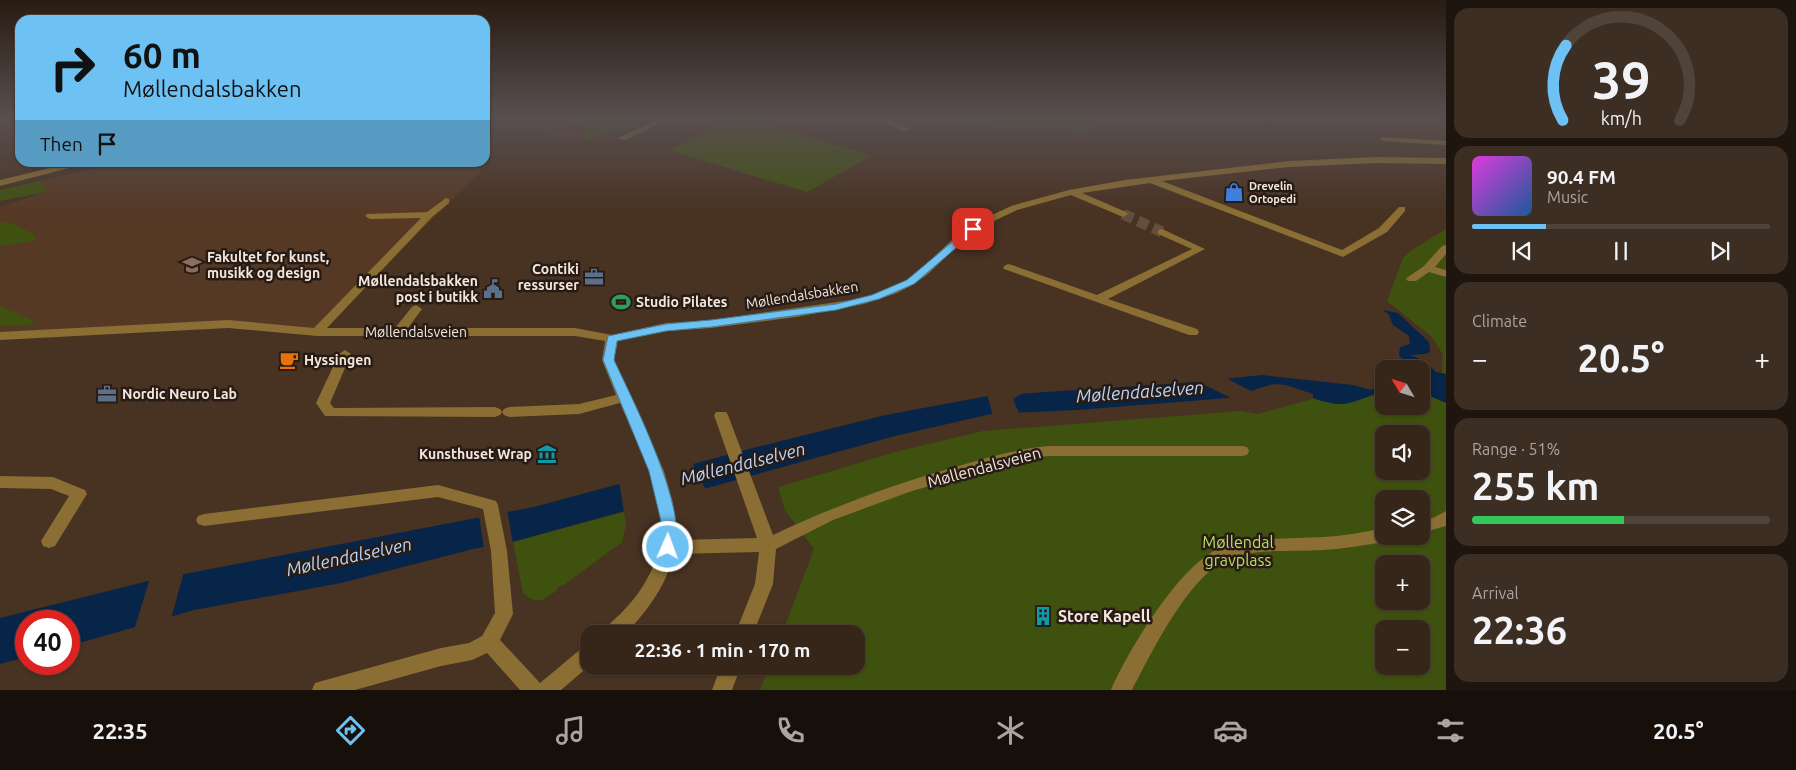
<!DOCTYPE html>
<html lang="en">
<head>
<meta charset="utf-8">
<style>
	:root { --surface:#36261a; --page:#3d2e23; --text:#f1f3f6; --muted:#aaa5a2; --line:#504339; --accent:#6dc2f3 }
	body { margin:0; font-family:Ubuntu,sans-serif; background:var(--page); color:var(--text); height:100vh; display:flex; flex-direction:column; font-size:19px; white-space:nowrap }
	* { box-sizing:border-box; margin:0 }
	p { font-size:16px; color:var(--muted) }
	.icon { flex:none; width:28px; height:28px; fill:none; stroke:currentColor; stroke-width:2; stroke-linecap:round; stroke-linejoin:round }
	.map { position:relative; flex:1; overflow:hidden }
	.side { display:flex; flex-direction:column; gap:8px; padding:8px; background:#1e150e; width:350px }
	.side>* { flex:none }
	.hud { position:absolute; left:15px; top:15px; width:475px; height:152px; border-radius:15px; box-shadow:0 1px 4px #0004,0 0 0 1px var(--line); background:#6dc2f3; color:#111; overflow:hidden }
	.needle { width:32px; rotate:308deg }
	.controls { position:absolute; left:1375px; top:360px; display:grid; gap:10px }
	.controls a { display:grid; place-items:center; width:55px; height:55px; border-radius:10px; background:var(--surface); box-shadow:0 1px 4px #0004,0 0 0 1px var(--line); font-size:25px }
	.speed { position:absolute; left:15px; top:610px; display:flex; gap:10px; font-size:25px; font-weight:700; text-align:center }
	.speed>* { display:grid; place-content:center; width:65px; height:65px; border-radius:50%; background:var(--surface); box-shadow:0 1px 4px #0004,0 0 0 1px var(--line); line-height:1 }
	.speed .limit { border:8px solid #d22; background:#fff; color:#111 }
	.pin { position:absolute; display:grid; place-items:center; width:42px; height:42px; color:#fff; margin:-21px; border-radius:10px; box-shadow:0 2px 8px #0006 }
	.me { position:absolute; width:55px; margin:-28px; rotate:2deg; stroke-linejoin:round; filter:drop-shadow(0 0 4px #0008) }
	.turn { display:flex; align-items:center; gap:18px; height:105px; padding:0 25px; font-size:22px }
	.turn .icon { width:65px; height:65px; stroke-width:2.5 }
	.turn b { display:block; font-size:35px; line-height:42px }
	.then { display:flex; align-items:center; height:48px; padding:0 25px; background:#0003; gap:10px; font-size:19px }
	.big { font-size:38px; font-weight:700; line-height:1.1 }
	.side .tile { flex:1; display:flex; flex-direction:column; justify-content:center; gap:8px; min-width:0; padding:0 18px; border-radius:15px; background:var(--page) }
	.side .dial { align-items:center; gap:0 }
	.dial svg { height:130px; overflow:visible; fill:none; stroke:var(--line); stroke-width:7; stroke-linecap:round; text-anchor:middle }
	.dial text { fill:var(--text); stroke:none }
	.song { display:flex; align-items:center; gap:15px }
	.cover { width:60px; height:60px; border-radius:8px; background:linear-gradient(135deg,hsl(300 70% 55%),hsl(210 70% 35%)) }
	.played { height:5px; border-radius:2px; background:linear-gradient(90deg,var(--accent) 25%,var(--line) 25%) }
	.keys { display:flex; justify-content:space-around; direction:ltr }
	.heat { display:flex; justify-content:space-between; align-items:center; font-size:28px; direction:ltr }
	.charge { height:8px; border-radius:4px; background:linear-gradient(90deg,#34c759 51%,var(--line) 0) }
	.trip { position:absolute; left:580px; top:625px; width:285px; height:50px; border-radius:15px; background:var(--surface); box-shadow:0 1px 4px #0004,0 0 0 1px var(--line); font-weight:700; line-height:50px; text-align:center }
	.tabs { display:flex; height:80px; justify-content:space-around; align-items:center; background:#160f0a; color:var(--muted) }
	.tabs .icon { width:35px; height:35px }
	.tabs .on { color:var(--accent) }
	.tabs b { font-size:22px; color:var(--text) }
	main { display:flex; flex:1; min-height:0 }
	.map>svg:first-child { display:block }
</style>
</head>
<body>
<main>
<div class="map">
<svg width="1446" height="690" viewBox="0 0 1446 690">
	<rect width="100%" height="100%" fill="#483222"/>
	<g fill="#563925">
		<polygon points="485,117 540,117 581,130 575,139 485,126"/>
		<polygon points="453,162 483,170 317,332 228,324 0,336 0,207 46,192 40,181 117,163"/>
	</g>
	<g fill="#3f510f" fill-rule="evenodd">
		<polygon points="552,117 639,117 651,121 626,131 606,132 593,140 582,139 587,128"/>
		<polygon points="735,117 744,117 871,156 807,192 668,150"/>
		<polygon points="943,117 1089,117 1094,130 1088,133 954,123 943,122"/>
		<polygon points="40,181 46,192 0,201 0,190"/>
		<polygon points="9,222 35,235 35,241 0,246 0,223"/>
		<path d="M1446 229V690H760L769 666H856V634H782L814 549 785 510 778 487 899 451 983 431 1241 411 1258 414 1337 392 1384 393V406H1421V385L1442 372 1443 355 1432 337 1387 301 1403 258 1412 250ZM1384 434H1421V471H1384ZM1384 499H1421V536H1384ZM1384 564H1421V601H1384ZM1384 629H1421V666H1384Z"/>
		<polygon points="0,306 35,321 30,325 0,325"/>
		<path d="M624 512 626 525 622 542 564 585 557 587 556 591C542 601 538 605 523 593L513 542Z"/>
	</g>
	<g fill="#072449">
		<polygon points="1383,310 1398,313 1429,342 1430,352 1425,354 1410,355 1425,361 1436,372 1446,374 1446,403 1421,392 1421,369 1410,369 1399,355 1400,347 1410,344 1409,336 1393,325 1389,315"/>
		<path d="M1262 375 1353 385 1372 390 1375 386 1384 384V392C1352 400 1348 411 1313 398V394L1286 385 1273 384 1228 398 1077 410 991 414 895 436 516 541 473 549 341 583 194 610 69 646V621H26V657L0 664V618L148 581 534 507 745 450 886 415 988 396 1197 382Z"/>
	</g>
	<g fill="#483222">
		<polygon points="1224,377 1253,392 1233,399 1194,380"/>
		<polygon points="1023,391 1023,393 1013,399 1020,415 993,416 987,394"/>
		<polygon points="692,462 706,490 624,512 619,481"/>
		<polygon points="507,509 513,544 484,550 479,515"/>
		<polygon points="184,572 171,619 134,630 150,578"/>
	</g>
	<g fill="none" stroke-linecap="round" stroke-linejoin="round">
		<polyline stroke="#624d3e" stroke-width="9" stroke-dasharray="9 4.5" stroke-linecap="butt" points="1123,214 1125,215"/>
		<polyline stroke="#624d3e" stroke-width="11" stroke-dasharray="11 5.5" stroke-linecap="butt" points="1123,214 1162,232"/>
		<g fill="#8a6e33" fill-rule="evenodd">
			<polygon points="663,117 674,117 625,140 618,138"/>
			<polygon points="871,117 883,117 911,129 904,131"/>
			<polygon points="1381,137 1446,141 1446,145 1384,141 1381,141"/>
			<path d="M1376 157 1446 158V164L1376 163 1289 167 1162 181 1342 250 1379 228 1399 207H1405V211L1387 232 1343 257 1150 183 1082 193 1126 212 1128 214 1123 217 1071 195 1017 210 996 220 963 241 928 274 914 284 897 293 864 304 796 317 711 328 666 331 618 341 614 360 664 471 673 503 677 540 757 538 714 415 716 412H726L728 415 773 535C832 507 892 485 955 467 986 458 1016 449 1048 446H1242L1247 447 1249 451 1247 455 1242 456H1048L1020 459 909 492 833 520 776 549 773 584 753 634H735L755 584 759 552 674 554C667 584 647 612 625 634H603C607 624 616 619 623 611 632 602 642 589 648 577 680 521 642 455 620 403L579 414 509 417 504 415 502 412 504 409 509 407 579 404 616 395 602 360 605 341 575 336H317L228 328 0 340V332L228 320 314 328 421 218 370 219 365 216 367 214 427 212 446 198 449 199V203L432 217 327 328H395L412 307 416 305 422 309 408 328H575L612 335 666 323 711 320 858 299 889 289 906 280 920 270 955 237 990 216 1011 206 1069 190 1125 180 1289 161Z"/>
			<polygon points="75,162 92,162 0,186 0,180"/>
			<polygon points="1162,229 1205,249 1108,299 1197,329 1199,332 1197,335 1189,335 1004,269 1003,267 1008,264 1012,265 1097,295 1192,249 1158,234 1158,230"/>
			<polygon points="1446,245 1446,254 1435,267 1446,270 1446,277 1429,272 1416,281 1408,281 1406,279 1408,277 1424,266 1442,246"/>
			<polygon points="345,350 351,354 330,403 334,408 495,407 500,409 502,412 500,415 495,417 325,416 316,403 339,354"/>
			<polygon points="0,476 53,477 85,490 87,494 55,546 49,548 43,546 41,541 69,496 51,489 0,488"/>
			<polygon points="438,485 496,501 498,505 507,551 513,614 500,640 540,683 582,648 589,645 589,666 561,690 520,690 487,653 472,660 441,666 355,690 312,690 315,683 322,681 441,648 469,643 482,636 495,613 491,551 483,509 438,497 204,526 198,524 196,520 198,516 204,514"/>
			<polygon points="1446,511 1446,526 1421,533 1421,521 1433,518"/>
			<path d="M1384 528V536H1392L1390 540 1384 542C1364 545 1344 549 1323 550 1295 552 1255 548 1228 559 1188 577 1152 652 1132 690H1111C1128 651 1183 558 1225 546 1257 537 1290 539 1323 537 1344 536 1364 532 1384 528Z"/>
			<polygon points="721,666 741,666 732,690 712,690"/>
		</g>
	</g>
	<linearGradient id="sky" x2="0" y2="1"><stop stop-color="#281c13"/><stop offset="0.55" stop-color="#584f4f"/><stop offset="1" stop-color="#584f4f" stop-opacity="0"/></linearGradient>
	<rect width="1446" height="214" fill="url(#sky)"/>
	<path fill="#6dc2f3" stroke="#477e9e" d="M970 227H976L978 229 914 284 879 299 836 310 711 327 666 331 617 341 614 360C631 397 692 515 673 552L668 554 662 552 660 547 661 521 649 471 603 360 608 336 666 324 711 320 836 304 872 295 907 280Z"/>
	<defs>
		<g id="shop-bare" transform="scale(1.5)"><path d="M-5-2.5h2.3a2.7 3.5 0 0 1 5.4 0H5L5.5 6h-11ZM-1.5-2.5h3a1.5 2.3 0 0 0-3 0Z" fill="#3f7fe0" stroke="#271c15" stroke-width="2.5" paint-order="stroke"/></g>
		<g id="university-bare" transform="scale(1.5)"><path d="M0-5L7-2L0 1L-7-2ZM-4 1L0 2.5L4 1V4Q0 6-4 4Z" fill="#8d6e63" stroke="#271c15" stroke-width="2.5" paint-order="stroke"/></g>
		<g id="office-bare" transform="scale(1.5)"><path d="M-6-3h4V-5.5h4V-3h4V5H-6ZM-1-4.5V-3h2v-1.5ZM-6 0V1H6V0Z" fill="#5c6f8a" stroke="#271c15" stroke-width="2.5" paint-order="stroke"/></g>
		<g id="civic-bare" transform="scale(1.5)"><path d="M-.6-6.5H3V-4.5H.6V-3L4-1V1h2V6H-6V1h2V-1L-.6-3ZM-1.2 2.5V6h2.4V2.5Z" fill="#5c6f8a" stroke="#271c15" stroke-width="2.5" paint-order="stroke"/></g>
		<g id="stadium-bare" transform="scale(1.5)"><path d="M0-5a6.5 5 0 1 0 0 10a6.5 5 0 1 0 0-10ZM-3.5-1.8h7v3.6h-7Z" fill="#2e9e5b" stroke="#271c15" stroke-width="2.5" paint-order="stroke"/></g>
		<g id="cafe-bare" transform="scale(1.5)"><path d="M-5.5-4.5H6V0H3Q3 3.5 0 3.5H-2.5Q-5.5 3.5-5.5 0ZM3-3.2v2h1.7v-2ZM-6 4.5H4V6H-6Z" fill="#e8710a" stroke="#271c15" stroke-width="2.5" paint-order="stroke"/></g>
		<g id="museum-bare" transform="scale(1.5)"><path d="M0-6L6-3V-2H-6V-3ZM-5-1h2V3h-2ZM-1-1h2V3h-2ZM3-1h2V3H3ZM-6 4H6V6H-6Z" fill="#0f9aa8" stroke="#271c15" stroke-width="2.5" paint-order="stroke"/></g>
		<g id="building-bare" transform="scale(1.5)"><path d="M-4-6H4V6H1V3H-1V6H-4ZM-2.5-4.3h1.7v1.8h-1.7ZM.8-4.3h1.7v1.8H.8ZM-2.5-1h1.7V.8h-1.7ZM.8-1h1.7V.8H.8Z" fill="#0f9aa8" stroke="#271c15" stroke-width="2.5" paint-order="stroke"/></g>
	</defs>
	<g fill-rule="evenodd">
		<use href="#shop-bare" x="1234" y="192"/>
		<use href="#university-bare" x="192" y="265"/>
		<use href="#office-bare" x="594" y="277"/>
		<use href="#civic-bare" x="493" y="289"/>
		<use href="#stadium-bare" x="621" y="302"/>
		<use href="#cafe-bare" x="289" y="360"/>
		<use href="#office-bare" x="107" y="394"/>
		<use href="#museum-bare" x="547" y="454"/>
		<use href="#building-bare" x="1043" y="616"/>
	</g>
	<g text-anchor="middle" stroke-width="5" stroke-linejoin="round" paint-order="stroke">
		<g font-size="11" font-weight="bold" fill="#f5e6dc" stroke="#271c15" text-anchor="start">
			<text x="1249" y="190">Drevelin<tspan x="1249" dy="13">Ortopedi</tspan></text>
		</g>
		<g font-size="14" font-weight="bold" fill="#f5e6dc" stroke="#271c15" text-anchor="start">
			<text x="207" y="262">Fakultet for kunst,<tspan x="207" dy="16">musikk og design</tspan></text>
			<text x="579" y="274" text-anchor="end">Contiki<tspan x="579" dy="16">ressurser</tspan></text>
			<text x="478" y="286" text-anchor="end">Møllendalsbakken<tspan x="478" dy="16">post i butikk</tspan></text>
			<text x="636" y="307">Studio Pilates</text>
			<text x="304" y="365">Hyssingen</text>
			<text x="122" y="399">Nordic Neuro Lab</text>
			<text x="532" y="459" text-anchor="end">Kunsthuset Wrap</text>
		</g>
		<g font-size="14" fill="#f5e6dc" stroke="#271c15">
			<text transform="translate(802 295) rotate(-9)" y="5">Møllendalsbakken</text>
			<text x="416" y="337">Møllendalsveien</text>
		</g>
		<g font-size="16" fill="#f5e6dc" stroke="#271c15">
			<text transform="translate(984 467) rotate(-15)" y="6">Møllendalsveien</text>
		</g>
		<g font-size="16" fill="#badf62" stroke="#271c15">
			<text x="1238" y="548">Møllendal<tspan x="1238" dy="18">gravplass</tspan></text>
		</g>
		<g font-size="16" font-weight="bold" fill="#f5e6dc" stroke="#271c15" text-anchor="start">
			<text x="1058" y="622">Store Kapell</text>
		</g>
		<g font-size="18" font-style="italic" fill="#b9d6fd" stroke="#271c15">
			<text transform="translate(1140 392) rotate(-4)" y="6">Møllendalselven</text>
			<text transform="translate(743 464) rotate(-14)" y="6">Møllendalselven</text>
			<text transform="translate(349 557) rotate(-12)" y="6">Møllendalselven</text>
		</g>
	</g>
</svg>
<div class="controls">
<a><svg class="needle" viewBox="-14 -14 28 28"><path d="M0-13l5 13h-10z" fill="#e53935"/><path d="M0 13l5-13h-10z" fill="#aaa5a2"/></svg></a>
<a><svg class="icon" aria-label="sound" viewBox="0 0 24 24"><path d="M4 9h4l5-4v14l-5-4H4zM17 9q2 3 0 6"/></svg></a>
<a><svg class="icon" aria-label="layers" viewBox="0 0 24 24"><path d="M12 4l9 5-9 5-9-5zM3 14l9 5 9-5"/></svg></a>
<a>+</a>
<a>−</a>
</div>
<div class="speed"><div class="limit">40</div></div>
<div class="pin" style="left:973px;top:229px;background:#d93025"><svg class="icon" aria-label="arrive" viewBox="0 0 24 24"><path d="M6 21V4h12l-3 4 3 4H6"/></svg></div>
<svg class="me" style="left:668px;top:547px" viewBox="-20 -20 40 40"><circle r="17" fill="#6dc2f3" stroke="#fff" stroke-width="3"/><path d="M0-11L8 9 0 5-8 9z" fill="#fff"/></svg>
<div class="trip">22:36 · 1 min · 170 m</div>
<div class="hud">
<div class="turn"><svg class="icon" aria-label="right" viewBox="0 0 24 24"><path d="M7 20v-9h11M14 6l5 5-5 5"/></svg><div><b>60 m</b>Møllendalsbakken</div></div>
<div class="then">Then<svg class="icon" aria-label="arrive" viewBox="0 0 24 24"><path d="M6 21V4h12l-3 4 3 4H6"/></svg></div>
</div>
</div>
<section class="side">
<div class="tile dial"><svg viewBox="0 0 100 80">
<path d="M14 69A42 42 0 1 1 86 69"/>
<path d="M14 69A42 42 0 0 1 16 23" stroke="#6dc2f3"/>
<text x="50" y="56" font-size="32" font-weight="700">39</text>
<text x="50" y="72" font-size="11">km/h</text>
</svg></div>
<div class="tile">
<div class="song"><i class="cover"></i><div><b>90.4 FM</b><p>Music</p></div></div>
<div class="played"></div>
<div class="keys"><svg class="icon" aria-label="previous" viewBox="0 0 24 24"><path d="M18 5L8 12l10 7zM5 5v14"/></svg><svg class="icon" aria-label="pause" viewBox="0 0 24 24"><path d="M8 5v14M16 5v14"/></svg><svg class="icon" aria-label="next" viewBox="0 0 24 24"><path d="M6 5l10 7-10 7zM19 5v14"/></svg></div>
</div>
<div class="tile"><p>Climate</p>
<div class="heat"><a>−</a><b class="big">20.5°</b><a>+</a></div>
</div>
<div class="tile"><p>Range · 51%</p><b class="big">255 km</b><div class="charge"></div></div>
<div class="tile"><p>Arrival</p><b class="big">22:36</b></div>
</section>
</main>
<nav class="tabs">
<b>22:35</b>
<svg class="icon on" aria-label="directions" viewBox="0 0 24 24"><path d="M12 3l9 9-9 9-9-9zM9 14v-3h6M13 9l2 2-2 2"/></svg>
<svg class="icon" aria-label="music" viewBox="0 0 24 24"><path d="M9 18V5l10-2v13"/><circle cx="6" cy="18" r="3"/><circle cx="16" cy="16" r="3"/></svg>
<svg class="icon" aria-label="phone" viewBox="0 0 24 24"><path d="M5 4h4l2 5-3 2q2 4 5 5l2-3 5 2v4C11 20 4 13 5 4z"/></svg>
<svg class="icon" aria-label="climate" viewBox="0 0 24 24"><path d="M12 3v18M4 7l16 10M4 17L20 7"/></svg>
<svg class="icon" aria-label="car" viewBox="0 0 24 24"><path d="M5 17H2v-5l4-1 3-4h7l3 4 3 1v5h-3M9 17h6M6 11h13"/><circle cx="7" cy="17" r="2"/><circle cx="17" cy="17" r="2"/></svg>
<svg class="icon" aria-label="filters" viewBox="0 0 24 24"><path d="M4 7h16M4 17h16"/><circle cx="9" cy="7" r="2"/><circle cx="15" cy="17" r="2"/></svg>
<b>20.5°</b>
</nav>
</body>
</html>
